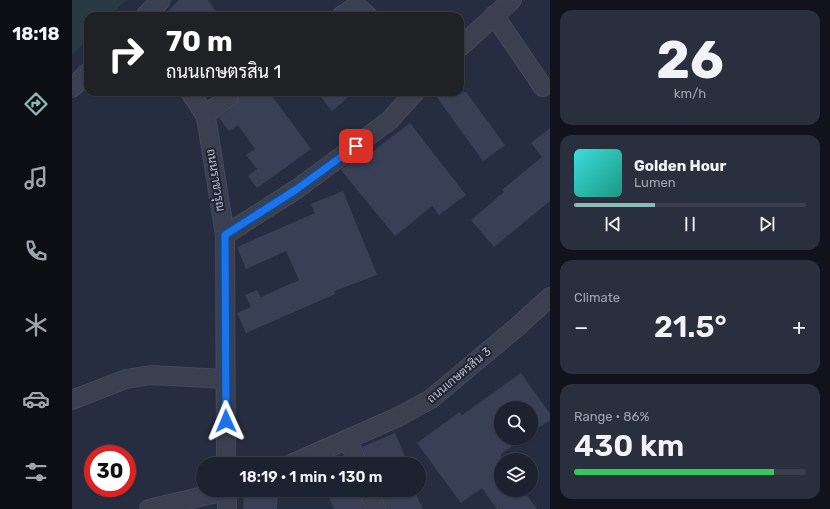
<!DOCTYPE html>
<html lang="en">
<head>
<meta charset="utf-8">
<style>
	:root { --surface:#1d2231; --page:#2a2f3d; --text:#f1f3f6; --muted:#a0a4ab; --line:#3b3f4d; --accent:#8bbbb9 }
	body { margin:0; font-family:Rubik,Sarabun,sans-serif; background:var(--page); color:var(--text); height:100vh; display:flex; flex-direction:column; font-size:15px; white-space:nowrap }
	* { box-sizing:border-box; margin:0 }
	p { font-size:13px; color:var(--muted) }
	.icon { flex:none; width:22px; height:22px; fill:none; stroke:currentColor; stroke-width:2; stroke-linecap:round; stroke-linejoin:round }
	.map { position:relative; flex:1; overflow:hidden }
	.details { display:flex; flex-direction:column; gap:10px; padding:10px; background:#10131b; width:280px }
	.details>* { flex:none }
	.banner { position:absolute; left:12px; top:12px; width:380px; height:84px; border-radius:12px; box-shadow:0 1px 3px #0004,0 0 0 1px var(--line); background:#202124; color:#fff; overflow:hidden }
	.tools { position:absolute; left:422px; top:401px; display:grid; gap:8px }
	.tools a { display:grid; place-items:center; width:44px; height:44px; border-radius:50%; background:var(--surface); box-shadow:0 1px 3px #0004,0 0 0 1px var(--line); font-size:20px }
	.speed { position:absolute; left:12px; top:445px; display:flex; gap:8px; font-size:20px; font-weight:700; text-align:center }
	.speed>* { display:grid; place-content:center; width:52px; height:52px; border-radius:50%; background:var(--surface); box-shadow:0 1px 3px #0004,0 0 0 1px var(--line); line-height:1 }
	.speed .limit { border:6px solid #d22; background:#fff; color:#111 }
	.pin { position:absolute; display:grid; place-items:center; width:34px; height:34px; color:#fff; margin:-17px; border-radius:8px; box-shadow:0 2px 6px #0006 }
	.me { position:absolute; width:44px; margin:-22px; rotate:359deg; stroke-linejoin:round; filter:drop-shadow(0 0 3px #0008) }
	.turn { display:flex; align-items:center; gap:14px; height:84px; padding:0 16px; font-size:18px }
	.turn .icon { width:52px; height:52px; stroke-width:2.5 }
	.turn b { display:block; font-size:28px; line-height:34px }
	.big { font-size:30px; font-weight:600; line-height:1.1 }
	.details .tile { flex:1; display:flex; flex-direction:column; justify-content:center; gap:6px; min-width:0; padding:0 14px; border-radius:12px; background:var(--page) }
	.details .dial { align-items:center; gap:0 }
	.dial b { font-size:52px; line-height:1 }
	.song { display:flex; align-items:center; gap:12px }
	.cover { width:48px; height:48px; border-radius:6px; background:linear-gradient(135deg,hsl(180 70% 55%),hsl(170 70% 35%)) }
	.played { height:4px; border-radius:2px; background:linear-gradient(90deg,var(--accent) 35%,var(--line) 35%) }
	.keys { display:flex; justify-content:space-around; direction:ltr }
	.heat { display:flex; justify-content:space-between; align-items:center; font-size:22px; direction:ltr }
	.charge { height:6px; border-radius:3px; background:linear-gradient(90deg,#34c759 86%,var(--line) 0) }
	.trip { position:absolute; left:124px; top:457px; width:230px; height:40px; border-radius:20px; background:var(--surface); box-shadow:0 1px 3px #0004,0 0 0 1px var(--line); font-weight:600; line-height:40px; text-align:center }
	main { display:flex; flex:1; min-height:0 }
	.tab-bar { display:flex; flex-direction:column; width:72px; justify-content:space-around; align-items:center; background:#0c0e14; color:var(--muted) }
	.tab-bar .icon { width:28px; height:28px }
	.tab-bar .selected { color:var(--accent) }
	.tab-bar b { font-size:18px; color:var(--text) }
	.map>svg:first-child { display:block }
</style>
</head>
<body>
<main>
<nav class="tab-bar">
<b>18:18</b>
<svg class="icon selected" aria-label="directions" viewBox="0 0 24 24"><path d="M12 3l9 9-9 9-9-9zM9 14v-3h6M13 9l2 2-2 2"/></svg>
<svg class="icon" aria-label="music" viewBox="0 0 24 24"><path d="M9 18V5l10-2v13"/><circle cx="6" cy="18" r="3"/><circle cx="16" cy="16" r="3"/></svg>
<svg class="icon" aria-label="phone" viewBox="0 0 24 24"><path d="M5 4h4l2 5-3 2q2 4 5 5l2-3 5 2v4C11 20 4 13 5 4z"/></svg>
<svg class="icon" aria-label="climate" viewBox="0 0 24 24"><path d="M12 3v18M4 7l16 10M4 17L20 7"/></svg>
<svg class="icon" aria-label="car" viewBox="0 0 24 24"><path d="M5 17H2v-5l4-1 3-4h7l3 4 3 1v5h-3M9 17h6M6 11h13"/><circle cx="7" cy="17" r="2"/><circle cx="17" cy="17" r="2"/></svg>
<svg class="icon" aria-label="filters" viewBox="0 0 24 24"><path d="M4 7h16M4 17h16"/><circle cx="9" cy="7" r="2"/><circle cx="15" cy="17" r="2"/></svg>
</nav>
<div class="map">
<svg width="478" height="509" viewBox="0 0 478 509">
	<rect width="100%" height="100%" fill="#272d41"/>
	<polygon fill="#293a42" points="0,0 54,0 38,16 16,16 16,39 0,55"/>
	<g fill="#394056">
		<polygon points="107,0 136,0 147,16 91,16"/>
		<polygon points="166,92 197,92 239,149 185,188 176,176 185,169 174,155 183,149 166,125 157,131 147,118 163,105 166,101 167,96"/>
		<polygon points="245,92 282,92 260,111"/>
		<polygon points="361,92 394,92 433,145 411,161"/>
		<polygon points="338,123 394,195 367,215 360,206 323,236 269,170 297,149 300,152"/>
		<polygon points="478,128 478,201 422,247 399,220 432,192 430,190 470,157 459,143"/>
		<polygon points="271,191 305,275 262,291 263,294 174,333 165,313 179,307 173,295 185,290 189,297 227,280 214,251 174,269 165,247 243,213 239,204"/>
		<polygon points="449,373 478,414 478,420 459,433 459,408 429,408 429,438 452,438 429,454 429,490 451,490 465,509 425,509 410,488 389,503 345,443 388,412 390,415"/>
		<polygon points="323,433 336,464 296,464 290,447"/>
		<polygon points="172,490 206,490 205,509 171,509"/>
		<polygon points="254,490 286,490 293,509 262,509"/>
		<polygon points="307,490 342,490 351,509 314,509"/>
	</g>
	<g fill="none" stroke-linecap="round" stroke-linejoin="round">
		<g stroke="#45495a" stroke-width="20">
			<g id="minor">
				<polyline points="422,15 471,87"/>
				<polyline points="73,16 89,0"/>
				<polyline points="269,16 281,8 286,7 296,16"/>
				<polyline points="388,47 440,0"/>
				<polyline points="0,88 16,72"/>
				<polyline points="118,92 133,115 136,129 153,235 154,464"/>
				<polyline points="133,115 157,97"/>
				<polyline points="153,235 225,189 318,120 343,92"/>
				<polyline points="0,400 54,379 79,375 153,379"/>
				<polyline points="276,440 286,464"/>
				<polyline points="219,464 326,417 359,399 445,327 478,297"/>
				<polyline points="155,490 155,509"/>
				<polyline points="296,490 304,509"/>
				<polyline points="77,509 157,490"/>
			</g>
		</g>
		<use href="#minor" stroke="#3b4050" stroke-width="18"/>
	</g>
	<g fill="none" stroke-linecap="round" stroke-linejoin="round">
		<g stroke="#114b97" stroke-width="10">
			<polyline id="route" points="154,421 153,235 225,189 284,146"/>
		</g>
		<use href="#route" stroke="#1a73e8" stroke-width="7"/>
	</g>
	<g text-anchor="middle" stroke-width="4" stroke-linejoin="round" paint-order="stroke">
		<g font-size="12" fill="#b8bbcb" stroke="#202536">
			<text transform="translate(144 180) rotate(81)" y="4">ถนนราชวรุณ</text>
			<text transform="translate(387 375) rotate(-40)" y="4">ถนนเกษตรสิน 3</text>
		</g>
	</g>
</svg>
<div class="tools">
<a><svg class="icon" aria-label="search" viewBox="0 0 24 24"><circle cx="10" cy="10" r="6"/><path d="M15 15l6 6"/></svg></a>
<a><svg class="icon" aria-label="layers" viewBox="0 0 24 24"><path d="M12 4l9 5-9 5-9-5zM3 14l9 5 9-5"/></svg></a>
</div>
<div class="speed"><div class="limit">30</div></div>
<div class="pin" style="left:284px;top:146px;background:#d93025"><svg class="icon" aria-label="arrive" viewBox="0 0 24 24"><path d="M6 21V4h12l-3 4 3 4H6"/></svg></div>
<svg class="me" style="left:154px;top:421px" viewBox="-20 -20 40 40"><path d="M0-17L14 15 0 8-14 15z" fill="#1a73e8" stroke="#fff" stroke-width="4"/></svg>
<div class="trip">18:19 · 1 min · 130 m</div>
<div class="banner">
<div class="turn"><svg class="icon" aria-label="right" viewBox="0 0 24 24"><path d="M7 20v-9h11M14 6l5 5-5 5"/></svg><div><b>70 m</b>ถนนเกษตรสิน 1</div></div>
</div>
</div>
<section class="details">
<div class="tile dial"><b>26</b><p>km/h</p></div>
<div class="tile">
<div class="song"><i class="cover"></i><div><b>Golden Hour</b><p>Lumen</p></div></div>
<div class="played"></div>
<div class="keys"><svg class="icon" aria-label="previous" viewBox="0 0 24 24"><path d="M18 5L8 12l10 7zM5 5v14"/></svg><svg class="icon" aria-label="pause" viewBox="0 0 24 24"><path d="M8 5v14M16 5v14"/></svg><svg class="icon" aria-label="next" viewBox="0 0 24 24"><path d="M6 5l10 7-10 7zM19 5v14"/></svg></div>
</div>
<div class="tile"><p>Climate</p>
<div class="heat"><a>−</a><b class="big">21.5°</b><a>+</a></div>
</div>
<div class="tile"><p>Range · 86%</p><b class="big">430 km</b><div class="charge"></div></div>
</section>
</main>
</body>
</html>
